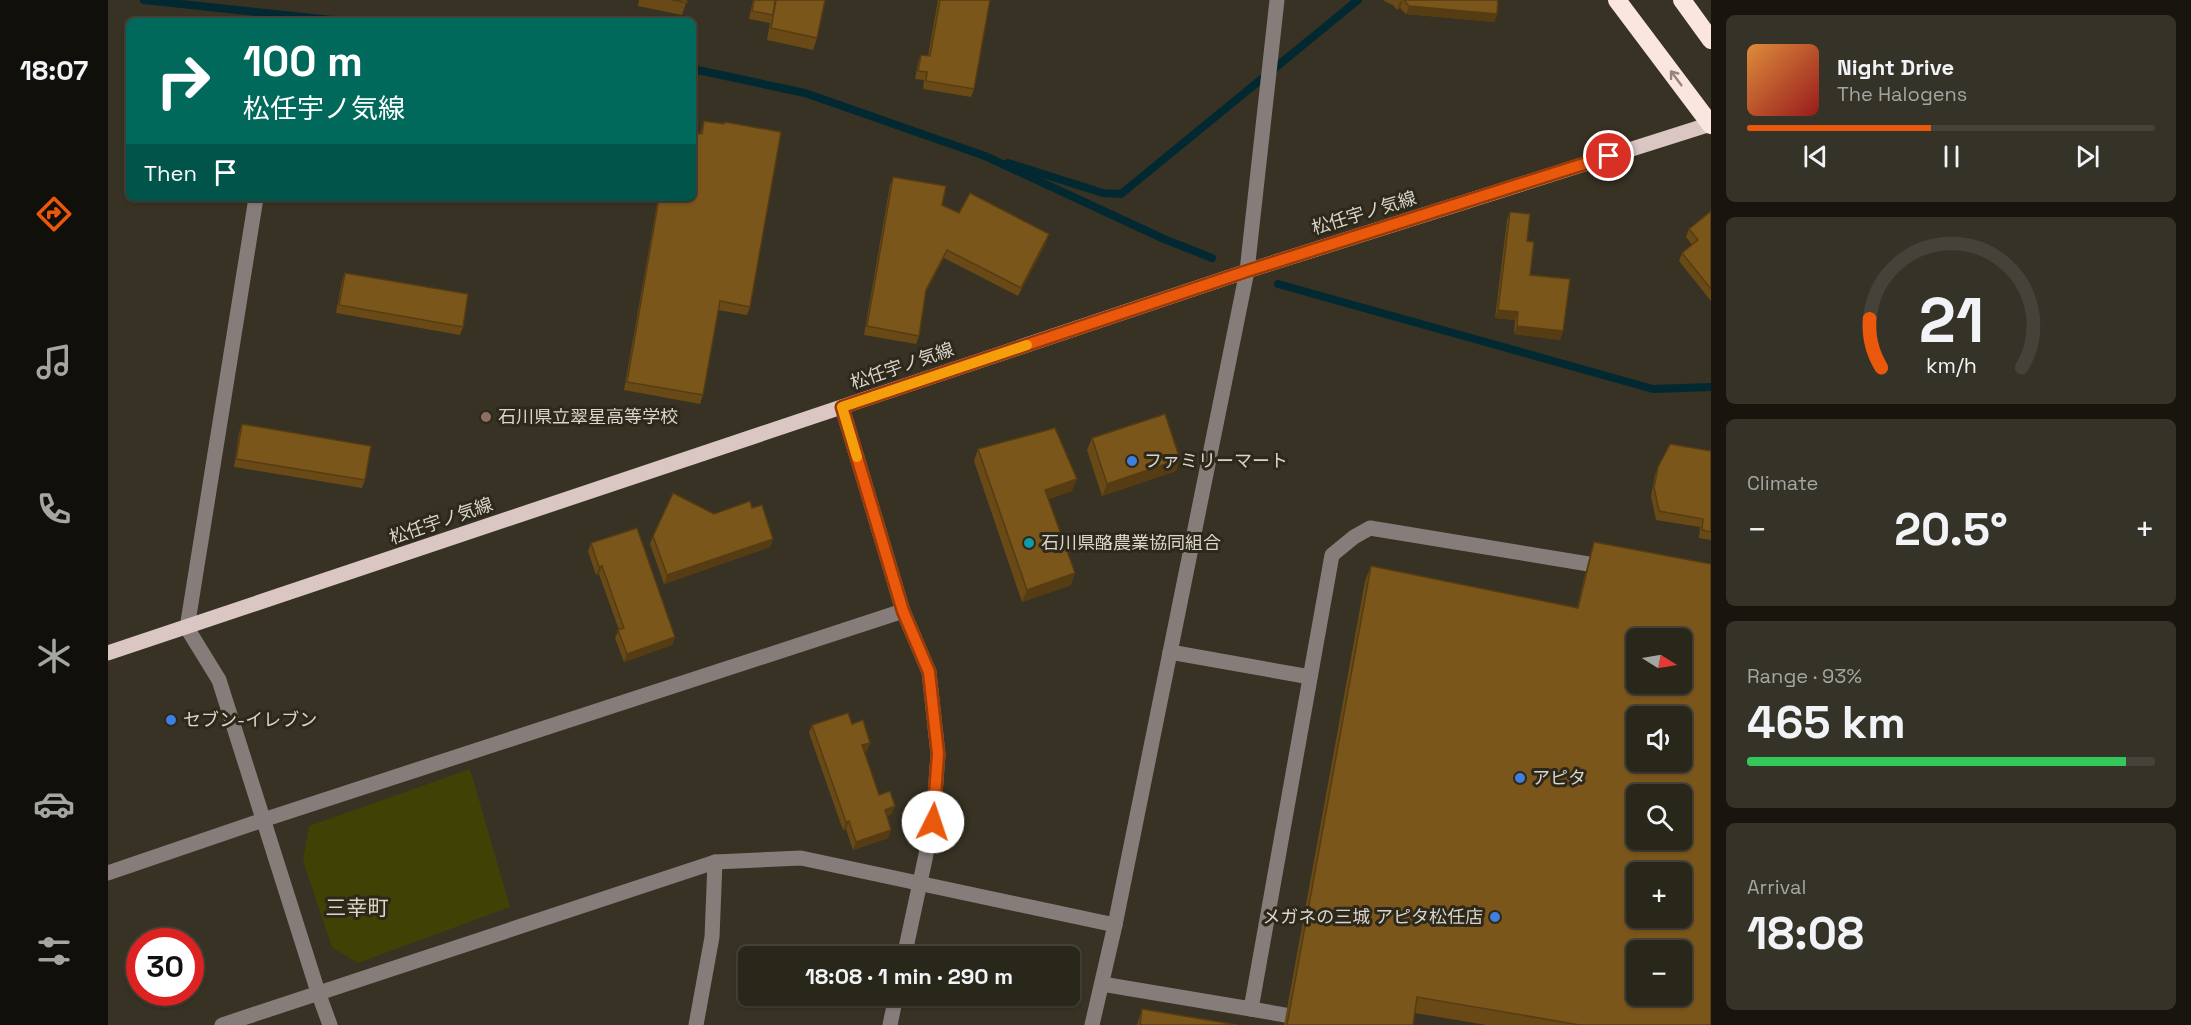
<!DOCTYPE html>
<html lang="en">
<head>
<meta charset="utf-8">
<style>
	:root { --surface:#29261a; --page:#353227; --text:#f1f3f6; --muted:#a5a5a2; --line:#454339; --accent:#ea580c }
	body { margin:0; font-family:"Space Grotesk","Noto Sans JP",sans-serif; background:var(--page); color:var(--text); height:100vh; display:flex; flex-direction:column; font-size:22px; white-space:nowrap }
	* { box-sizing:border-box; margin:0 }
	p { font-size:20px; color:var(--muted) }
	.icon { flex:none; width:33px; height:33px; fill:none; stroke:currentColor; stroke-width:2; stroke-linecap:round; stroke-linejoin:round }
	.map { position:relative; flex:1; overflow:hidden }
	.panel { display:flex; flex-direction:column; gap:15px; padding:15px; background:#17150e; width:480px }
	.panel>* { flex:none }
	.guide { position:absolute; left:18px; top:18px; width:570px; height:183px; border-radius:9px; box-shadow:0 2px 4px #0004,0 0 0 2px var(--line); background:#00695c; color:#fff; overflow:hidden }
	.needle { width:39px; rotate:101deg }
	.tools { position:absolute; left:1518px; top:628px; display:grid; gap:12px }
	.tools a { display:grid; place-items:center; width:66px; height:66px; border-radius:9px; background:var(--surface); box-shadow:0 2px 4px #0004,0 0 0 2px var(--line); font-size:30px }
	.speed { position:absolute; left:18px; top:928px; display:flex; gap:12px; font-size:30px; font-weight:700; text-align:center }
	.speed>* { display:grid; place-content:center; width:78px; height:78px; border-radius:50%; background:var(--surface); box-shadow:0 2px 4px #0004,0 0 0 2px var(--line); line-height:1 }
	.speed .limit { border:9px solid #d22; background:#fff; color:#111 }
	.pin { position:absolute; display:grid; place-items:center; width:51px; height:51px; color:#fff; margin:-26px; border:3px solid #fff; border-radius:50%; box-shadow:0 2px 6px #0007 }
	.me { position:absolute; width:66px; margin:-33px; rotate:4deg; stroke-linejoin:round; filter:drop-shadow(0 0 4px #0008) }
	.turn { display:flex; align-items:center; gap:21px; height:126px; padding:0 18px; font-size:27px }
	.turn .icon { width:78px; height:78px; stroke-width:2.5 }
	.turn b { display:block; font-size:42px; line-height:51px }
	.then { display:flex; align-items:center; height:57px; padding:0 18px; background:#0003; gap:12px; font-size:22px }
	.big { font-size:45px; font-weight:600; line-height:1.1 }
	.panel .tile { flex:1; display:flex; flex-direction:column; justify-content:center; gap:9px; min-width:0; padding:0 21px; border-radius:9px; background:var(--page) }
	.panel .dial { align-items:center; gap:0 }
	.dial svg { height:156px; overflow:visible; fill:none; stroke:var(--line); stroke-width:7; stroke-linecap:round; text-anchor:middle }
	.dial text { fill:var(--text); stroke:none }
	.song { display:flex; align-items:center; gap:18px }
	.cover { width:72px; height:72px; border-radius:9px; background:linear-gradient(135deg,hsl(30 70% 55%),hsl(0 70% 35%)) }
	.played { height:6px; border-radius:3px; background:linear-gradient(90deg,var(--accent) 45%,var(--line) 45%) }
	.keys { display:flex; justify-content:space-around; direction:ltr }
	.heat { display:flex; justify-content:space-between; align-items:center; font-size:33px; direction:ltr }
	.charge { height:9px; border-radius:4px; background:linear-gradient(90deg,#34c759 93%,var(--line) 0) }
	.trip { position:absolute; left:630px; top:946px; width:342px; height:60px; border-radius:9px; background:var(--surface); box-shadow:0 2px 4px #0004,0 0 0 2px var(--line); font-weight:600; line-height:60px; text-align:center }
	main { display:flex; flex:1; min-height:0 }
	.dock { display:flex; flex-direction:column; width:108px; justify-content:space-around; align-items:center; background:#100f0a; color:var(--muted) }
	.dock .icon { width:42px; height:42px }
	.dock .active { color:var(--accent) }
	.dock b { font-size:27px; color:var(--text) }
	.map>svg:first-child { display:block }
</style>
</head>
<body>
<main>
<nav class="dock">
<b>18:07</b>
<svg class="icon active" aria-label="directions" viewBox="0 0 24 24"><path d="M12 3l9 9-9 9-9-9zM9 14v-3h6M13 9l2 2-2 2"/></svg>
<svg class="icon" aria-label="music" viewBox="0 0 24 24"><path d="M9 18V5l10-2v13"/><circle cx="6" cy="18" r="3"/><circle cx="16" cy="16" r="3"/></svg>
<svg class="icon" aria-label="phone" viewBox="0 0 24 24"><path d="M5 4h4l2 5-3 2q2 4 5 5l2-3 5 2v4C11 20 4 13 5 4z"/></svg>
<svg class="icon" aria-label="climate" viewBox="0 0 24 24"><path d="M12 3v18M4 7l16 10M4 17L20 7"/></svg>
<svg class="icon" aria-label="car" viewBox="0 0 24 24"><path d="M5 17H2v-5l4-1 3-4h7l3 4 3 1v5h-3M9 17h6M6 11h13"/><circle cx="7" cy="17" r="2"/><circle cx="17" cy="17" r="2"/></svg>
<svg class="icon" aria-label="filters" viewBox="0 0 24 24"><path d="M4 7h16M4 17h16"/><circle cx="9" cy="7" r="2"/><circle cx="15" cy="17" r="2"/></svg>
</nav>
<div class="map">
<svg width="1603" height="1025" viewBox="0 0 1603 1025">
	<rect width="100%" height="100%" fill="#373223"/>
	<polygon fill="#3f4204" points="362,769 402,907 250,963 224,947 195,861 201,826"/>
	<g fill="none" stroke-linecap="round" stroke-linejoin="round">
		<g stroke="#022931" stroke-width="8">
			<polyline points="36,0 233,21"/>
			<polyline points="585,69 697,93 877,156 1056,239 1104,258"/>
			<polyline points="900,163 995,193 1013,194 1250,0"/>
			<polyline points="1170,284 1545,389 1603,387"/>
		</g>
		<g stroke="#867d7b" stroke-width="15">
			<polyline points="148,198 79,628 111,680 210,992 222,1025"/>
			<polyline points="734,407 795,611"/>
			<polyline points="1062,652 1202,677"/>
			<polyline points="0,873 155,820 795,611 821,672 830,754 825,822 796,957"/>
			<polyline points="994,984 1143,1009 1224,555 1246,537 1262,528 1499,567"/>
			<polyline points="1143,1009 1233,1025"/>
			<polyline points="114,1025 607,862 693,858 1007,925"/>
			<polyline points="588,1025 604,937 607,862"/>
			<polyline points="782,1025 788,996"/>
			<polyline points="984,1025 1007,925 1139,271 1169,0"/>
		</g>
		<polyline stroke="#dac7c3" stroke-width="15" points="0,653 1139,271 1603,124"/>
		<g stroke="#fbe5df" stroke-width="18">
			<polyline points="1509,0 1603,125"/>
			<polyline points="1574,0 1603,40"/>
		</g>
	</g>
	<g fill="#694a17">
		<polygon points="531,0 579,0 574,15 530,6"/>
		<polygon points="645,0 717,0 709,38 705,50 659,40 662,23 641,19"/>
		<polygon points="830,0 882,0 866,89 863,97 815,89 816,80 807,79 810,63 813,55 820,56"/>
		<polygon points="1276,0 1390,0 1389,14 1386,22 1298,14 1292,8 1289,10 1285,5 1276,1"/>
		<polygon points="596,121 642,307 639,315 610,310 595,395 592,404 516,390 550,198 585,198 592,134"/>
		<polygon points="785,177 834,205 851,213 938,243 910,296 836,258 817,293 811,336 808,344 756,335 782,185"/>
		<polygon points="103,198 116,198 115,200"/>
		<polygon points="1603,211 1603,301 1571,261 1574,253 1584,245 1578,237 1581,229"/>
		<polygon points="1402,212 1419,241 1422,275 1455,331 1452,340 1406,334 1407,320 1387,318 1399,220"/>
		<polygon points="237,273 355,327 352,335 228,313 234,281"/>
		<polygon points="134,424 257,480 254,488 126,467 131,433"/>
		<polygon points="984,438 1068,471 994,496 979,450"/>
		<polygon points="870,449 964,491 940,499 963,585 914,602 866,461"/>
		<polygon points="1603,451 1603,540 1591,538 1592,527 1548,520 1543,496 1547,475 1550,467"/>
		<polygon points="644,508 665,539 662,547 556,584 542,544 545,536 606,514"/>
		<polygon points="1486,542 1603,1025 1378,1025 1307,1013 1305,1025 1176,1025 1257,581 1263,566 1469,608 1481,558"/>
		<polygon points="483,543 567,637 564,645 516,662 507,638 511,630 491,574 488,575 480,551"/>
		<polygon points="744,724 762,743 759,751 756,752 771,795 784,814 779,816 783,830 780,838 745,850 738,829 735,830 701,733 704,725"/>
		<polygon points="1034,1009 1130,1025 1029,1025"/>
	</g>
	<g fill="#553c13">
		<polygon points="1295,0 1292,8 1289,10 1292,2"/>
		<polygon points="1301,6 1389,14 1386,22 1298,14"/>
		<polygon points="941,234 938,243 910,296 913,288"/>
		<polygon points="839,250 836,258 815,298 818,290"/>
		<polygon points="1390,310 1410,312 1407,320 1387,318"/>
		<polygon points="1409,326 1455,331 1452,340 1406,334"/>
		<polygon points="1072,459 1068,471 994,496 999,484"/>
		<polygon points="969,479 964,491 933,502 937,490"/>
		<polygon points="665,539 662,547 556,584 559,575"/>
		<polygon points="494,566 491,574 488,575 491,567"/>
		<polygon points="967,573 963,585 914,602 919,590"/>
		<polygon points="567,637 564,645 516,662 519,654"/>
		<polygon points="762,743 759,751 751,753 754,745"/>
		<polygon points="787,806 784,814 774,818 777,810"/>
		<polygon points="741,821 738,829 735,830 738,822"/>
		<polygon points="783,830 780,838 745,850 748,842"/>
	</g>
	<g fill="#7a561b" stroke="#553c13" stroke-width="1.5" fill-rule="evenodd">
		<polygon points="564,0 579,0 579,3"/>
		<polygon points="646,0 667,0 665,15 644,11"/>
		<polygon points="668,0 717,0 709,38 663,28"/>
		<polygon points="832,0 882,0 866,89 818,81 819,72 810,71 813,55 822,56"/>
		<polygon points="1296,0 1390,0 1389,14 1301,6"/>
		<polygon points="596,121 616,124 617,122 673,132 642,307 612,301 595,395 519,382 551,198 585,198 585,133 594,134"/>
		<polygon points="785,177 838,186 834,205 851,213 862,193 941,234 913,288 839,250 818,290 811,336 759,326"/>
		<polygon points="1603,211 1603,289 1574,253 1590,240 1581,229"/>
		<polygon points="1402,212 1422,214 1419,241 1426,242 1422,275 1462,279 1455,331 1409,326 1410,312 1390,310"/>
		<polygon points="237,273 360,294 355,327 231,305"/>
		<polygon points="1057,414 1072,459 999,484 984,438"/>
		<polygon points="134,424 263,446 257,480 128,459"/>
		<polygon points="947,428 969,479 937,490 967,573 919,590 870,449"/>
		<polygon points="1562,444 1603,451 1603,532 1594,530 1595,519 1551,511 1546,487 1550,467"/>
		<polygon points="565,493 606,514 642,501 644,508 654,505 665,539 559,575 545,536"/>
		<polygon points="529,528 567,637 519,654 510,630 516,628 494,566 491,567 483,543"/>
		<path d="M1486 542 1603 564V1025H1472L1309 997 1305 1025H1179L1263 566 1470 608ZM1528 639H1574V684H1528ZM1528 717H1574V762H1528ZM1528 795H1574V840H1528ZM1528 873H1574V918H1528ZM1528 951H1574V996H1528Z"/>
		<polygon points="740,713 744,724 755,720 762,743 754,745 771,795 782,791 787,806 777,810 783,830 748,842 741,821 738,822 704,725"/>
		<polygon points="1034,1009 1130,1025 1032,1025"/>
	</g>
	<defs><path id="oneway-shaft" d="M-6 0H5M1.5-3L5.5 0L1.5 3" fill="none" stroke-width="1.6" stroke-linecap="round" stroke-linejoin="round" transform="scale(1.5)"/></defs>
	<use stroke="#94867c" href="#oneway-shaft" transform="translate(1568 78) rotate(-127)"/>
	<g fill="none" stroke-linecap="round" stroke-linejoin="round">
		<g stroke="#983908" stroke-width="15">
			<polyline id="route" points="825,822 830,754 821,672 795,611 734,407 1139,271 1501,156"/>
		</g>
		<use href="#route" stroke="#ea580c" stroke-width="10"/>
		<polyline stroke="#f59e0b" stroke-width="10" points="749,457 734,407 919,345"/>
	</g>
	<circle fill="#8d6e63" stroke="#2d281a" stroke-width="2" cx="378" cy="417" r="6"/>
	<g fill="#3f7fe0" stroke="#2d281a" stroke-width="2">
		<circle cx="1024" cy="461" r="6"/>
		<circle cx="63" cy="720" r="6"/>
		<circle cx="1412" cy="778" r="6"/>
		<circle cx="1387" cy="917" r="6"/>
	</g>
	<circle fill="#0f9aa8" stroke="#2d281a" stroke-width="2" cx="921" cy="543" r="6"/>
	<g text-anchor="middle" stroke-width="6" stroke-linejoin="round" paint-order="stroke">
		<g font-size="18" fill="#d8d5cc" stroke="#2d281a">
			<text transform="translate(1256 213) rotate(-17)" y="6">松任宇ノ気線</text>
			<text transform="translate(794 366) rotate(-19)" y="6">松任宇ノ気線</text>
			<text transform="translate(333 521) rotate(-19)" y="6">松任宇ノ気線</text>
		</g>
		<g font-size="18" fill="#d8d5cc" stroke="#2d281a" text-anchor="start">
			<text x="390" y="423">石川県立翠星高等学校</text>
			<text x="1036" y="467">ファミリーマート</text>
			<text x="933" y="549">石川県酪農業協同組合</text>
			<text x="75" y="726">セブン-イレブン</text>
			<text x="1424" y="784">アピタ</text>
			<text x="1375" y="923" text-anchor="end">メガネの三城 アピタ松任店</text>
		</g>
		<g font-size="21" fill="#ddd6c4" stroke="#2d281a">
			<text x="249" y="915">三幸町</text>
		</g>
	</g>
</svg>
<div class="tools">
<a><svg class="needle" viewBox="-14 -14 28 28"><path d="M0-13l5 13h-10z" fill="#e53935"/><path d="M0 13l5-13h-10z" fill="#a5a5a2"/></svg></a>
<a><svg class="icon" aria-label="sound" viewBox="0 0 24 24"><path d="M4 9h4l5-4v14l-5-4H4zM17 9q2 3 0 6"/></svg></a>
<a><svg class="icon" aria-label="search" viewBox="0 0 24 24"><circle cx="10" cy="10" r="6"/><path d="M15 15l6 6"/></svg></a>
<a>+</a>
<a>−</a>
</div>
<div class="speed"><div class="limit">30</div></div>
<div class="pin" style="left:1501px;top:156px;background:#d93025"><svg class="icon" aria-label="arrive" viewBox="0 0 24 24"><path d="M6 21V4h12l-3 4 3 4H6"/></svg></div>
<svg class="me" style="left:825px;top:822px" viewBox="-20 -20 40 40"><circle r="19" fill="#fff"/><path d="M0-13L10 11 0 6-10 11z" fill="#ea580c"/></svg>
<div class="trip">18:08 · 1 min · 290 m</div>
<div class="guide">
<div class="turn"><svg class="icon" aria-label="right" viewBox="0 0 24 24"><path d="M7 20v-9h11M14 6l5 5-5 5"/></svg><div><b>100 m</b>松任宇ノ気線</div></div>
<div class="then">Then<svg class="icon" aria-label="arrive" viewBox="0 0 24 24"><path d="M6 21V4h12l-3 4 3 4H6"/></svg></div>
</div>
</div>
<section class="panel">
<div class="tile">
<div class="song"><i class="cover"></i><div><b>Night Drive</b><p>The Halogens</p></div></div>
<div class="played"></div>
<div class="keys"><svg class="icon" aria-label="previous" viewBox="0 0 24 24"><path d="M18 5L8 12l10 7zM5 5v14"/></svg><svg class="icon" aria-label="pause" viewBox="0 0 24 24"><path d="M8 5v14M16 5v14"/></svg><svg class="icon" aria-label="next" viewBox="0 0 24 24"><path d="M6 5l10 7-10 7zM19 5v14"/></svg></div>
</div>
<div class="tile dial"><svg viewBox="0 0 100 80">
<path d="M14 69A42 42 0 1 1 86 69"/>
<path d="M14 69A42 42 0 0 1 8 44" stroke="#ea580c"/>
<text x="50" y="56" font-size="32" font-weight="700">21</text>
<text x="50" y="72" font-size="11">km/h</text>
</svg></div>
<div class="tile"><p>Climate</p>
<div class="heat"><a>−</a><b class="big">20.5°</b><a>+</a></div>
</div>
<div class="tile"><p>Range · 93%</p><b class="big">465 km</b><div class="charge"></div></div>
<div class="tile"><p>Arrival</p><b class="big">18:08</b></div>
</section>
</main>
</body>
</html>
